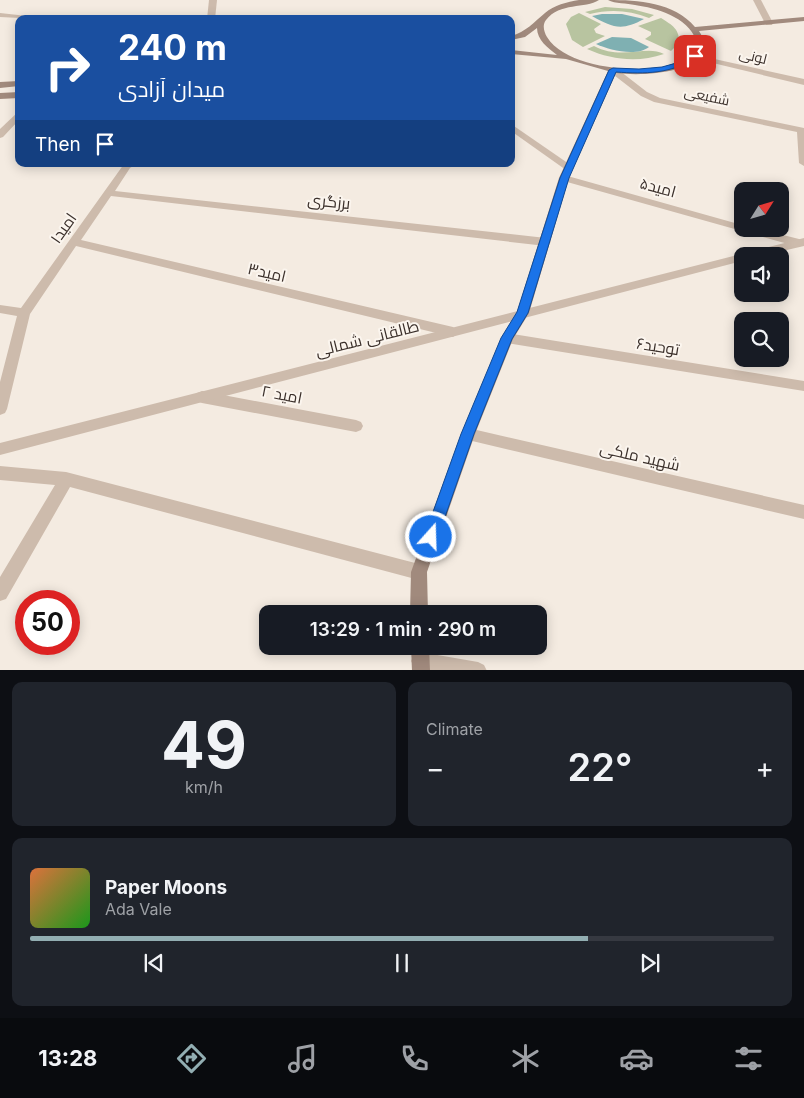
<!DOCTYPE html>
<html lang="en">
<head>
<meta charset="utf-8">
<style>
	:root { --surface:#171b24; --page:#20242c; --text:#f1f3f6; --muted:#9ea1a6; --line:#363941; --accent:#92aeb2 }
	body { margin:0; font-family:Inter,Cairo,sans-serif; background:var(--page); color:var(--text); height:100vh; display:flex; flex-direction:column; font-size:19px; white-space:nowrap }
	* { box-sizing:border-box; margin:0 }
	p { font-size:16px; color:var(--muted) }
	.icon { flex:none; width:28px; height:28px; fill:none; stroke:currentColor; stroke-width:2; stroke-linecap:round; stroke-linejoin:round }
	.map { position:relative; height:670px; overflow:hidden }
	.side { display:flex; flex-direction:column; gap:12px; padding:12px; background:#0d0f14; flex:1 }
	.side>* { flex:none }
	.guide { position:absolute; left:15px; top:15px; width:500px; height:152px; border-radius:10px; box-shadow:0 2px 12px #0003; background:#1a4fa0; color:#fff; overflow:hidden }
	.needle { width:32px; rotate:53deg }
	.controls { position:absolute; left:734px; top:182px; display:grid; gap:10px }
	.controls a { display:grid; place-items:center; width:55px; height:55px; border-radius:10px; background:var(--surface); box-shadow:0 2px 12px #0003; font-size:25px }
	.speed { position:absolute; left:15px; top:590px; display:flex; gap:10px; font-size:25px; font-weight:700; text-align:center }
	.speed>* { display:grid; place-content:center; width:65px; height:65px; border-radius:50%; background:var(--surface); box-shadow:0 2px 12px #0003; line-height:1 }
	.speed .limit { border:8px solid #d22; background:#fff; color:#111 }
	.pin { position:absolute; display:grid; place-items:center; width:42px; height:42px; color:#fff; margin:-21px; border-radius:10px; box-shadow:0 2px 8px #0006 }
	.me { position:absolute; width:55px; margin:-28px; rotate:20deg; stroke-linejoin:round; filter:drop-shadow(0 0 4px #0008) }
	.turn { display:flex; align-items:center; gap:18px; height:105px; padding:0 20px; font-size:22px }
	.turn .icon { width:65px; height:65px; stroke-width:2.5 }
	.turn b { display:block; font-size:35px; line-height:42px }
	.then { display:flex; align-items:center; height:48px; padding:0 20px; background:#0003; gap:10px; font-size:19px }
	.big { font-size:38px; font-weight:600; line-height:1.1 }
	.side .card { flex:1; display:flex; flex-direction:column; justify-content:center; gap:8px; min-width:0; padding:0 18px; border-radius:10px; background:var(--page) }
	.side .dial { align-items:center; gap:0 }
	.dial b { font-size:65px; line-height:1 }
	.song { display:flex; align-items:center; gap:15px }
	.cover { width:60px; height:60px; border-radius:8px; background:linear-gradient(135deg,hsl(20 70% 55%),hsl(120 70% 35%)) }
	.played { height:5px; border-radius:2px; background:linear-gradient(90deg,var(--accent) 75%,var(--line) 75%) }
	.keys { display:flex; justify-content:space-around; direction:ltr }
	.heat { display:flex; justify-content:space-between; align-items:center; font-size:28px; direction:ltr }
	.side .tiles { flex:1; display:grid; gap:12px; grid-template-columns:1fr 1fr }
	.card:last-child { grid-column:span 2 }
	.trip { position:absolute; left:259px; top:605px; width:288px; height:50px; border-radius:10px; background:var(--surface); box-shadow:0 2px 12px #0003; font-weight:600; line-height:50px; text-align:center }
	.tabs { display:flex; height:80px; justify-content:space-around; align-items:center; background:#090b0e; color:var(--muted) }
	.tabs .icon { width:35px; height:35px }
	.tabs .selected { color:var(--accent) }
	.tabs b { font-size:22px; color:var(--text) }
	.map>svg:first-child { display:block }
</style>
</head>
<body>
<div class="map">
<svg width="804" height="671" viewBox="0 0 804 671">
	<rect width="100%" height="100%" fill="#f4ebe1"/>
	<g fill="#b8c4a0">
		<path d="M605 7 632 9 654 15 649 18C630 10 609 9 590 14L585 12Z"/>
		<polygon points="579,13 601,24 594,29 596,33 605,36 583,47 572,40 566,24 571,17"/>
		<path d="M661 18C672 25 680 29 679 43L671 51 645 39 651 35V32L638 26Z"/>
		<path d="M594 46C622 61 646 44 664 54 638 63 612 60 587 49Z"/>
	</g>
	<g fill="#7fb0b2">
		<path d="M602 14H622L644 19C622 31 613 28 592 16Z"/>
		<path d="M612 37 631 38 649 47C636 57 609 50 596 44Z"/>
	</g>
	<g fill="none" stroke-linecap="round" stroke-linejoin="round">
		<g fill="#cdbbac" fill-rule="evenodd">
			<polygon points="209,0 217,0 215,19 207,19"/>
			<polygon points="753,0 761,0 773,23 772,25 766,25"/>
			<polygon points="0,13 36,17 40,19 0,17"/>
			<polygon points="692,54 804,79 804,85 692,58"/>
			<polygon points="610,68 616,68 647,92 660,98 804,128 804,166 799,163 797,132 654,102 641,96 610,72"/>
			<polygon points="19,111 19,120 3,137 0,138 0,129"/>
			<polygon points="511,124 572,166 572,170 566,170 511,131"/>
			<polygon points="124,164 136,164 130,168 115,191 546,238 551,242 546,246 111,196 81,240 453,327 459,332 453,337 76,246 30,314 7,409 5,413 0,415 0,382 17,316 0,313 0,305 21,308"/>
			<polygon points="564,175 742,225 742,229 759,229 803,240 804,244 799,247 560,180 560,176"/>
			<polygon points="507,333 804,381 804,391 507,343 503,341 501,338 503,335"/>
			<polygon points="202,391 356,420 361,422 363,426 361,430 356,432 202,403 197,401 195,397 197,393"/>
			<polygon points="468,428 804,505 804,519 468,440 463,438 461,434 463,430"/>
			<polygon points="0,466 66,472 419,564 425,566 427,572 425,578 419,580 70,487 6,599 0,601 0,577 55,485 0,480"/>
			<polygon points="420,652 478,662 484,665 487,671 420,670 414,667 411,661 414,655"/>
		</g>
		<polygon fill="#cdbbac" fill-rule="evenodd" points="804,238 804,246 761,256 742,256 742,261 0,455 0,443"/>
		<g fill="#a18a7d" fill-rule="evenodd">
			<path d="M579 0H599C585 9 560 2 546 20 542 25 544 32 547 37 563 63 614 70 642 69 661 69 676 64 692 54L696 40C688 17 656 8 635 5 627 3 615 4 608 0 638 0 674 2 695 27L804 17V21L699 31C703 37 705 42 703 49 694 75 638 76 616 73L569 178 529 313 513 339 475 434 427 572 428 614H410L411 572 461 434 501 338 517 312 559 178 608 71 566 59 511 54V50L557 55C548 48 537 40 537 28L525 37 511 40V36C526 32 534 22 545 13 554 5 567 2 579 0Z"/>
			<polygon points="19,81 19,86 0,88 0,82"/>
			<polygon points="19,92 19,98 0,99 0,93"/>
			<polygon points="411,646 429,646 430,671 412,671"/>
		</g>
	</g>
	<path fill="#1a73e8" stroke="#114b97" d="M695 53 697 57C672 74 645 74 616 72L569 178 528 313 512 339 474 434 438 537 436 542 431 544 426 542 424 537 461 434 501 338 517 312 560 178 609 70 613 68 639 69 662 67 680 62Z"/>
	<g text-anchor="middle" stroke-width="4" stroke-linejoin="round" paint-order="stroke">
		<g font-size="14" fill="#3b302b" stroke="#fbf5ee">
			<text transform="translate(753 56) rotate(14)" y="5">لونی</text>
			<text transform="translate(707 96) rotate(12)" y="5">شفیعی</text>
		</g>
		<g font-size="16" fill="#3b302b" stroke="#fbf5ee">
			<text transform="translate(658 187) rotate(15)" y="6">امید۵</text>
			<text transform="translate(329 201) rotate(6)" y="6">برزگری</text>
			<text transform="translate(63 228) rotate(-55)" y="6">امید۱</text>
			<text transform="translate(267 272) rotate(13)" y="6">امید۳</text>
			<text transform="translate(367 338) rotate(-14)" y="6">طالقانی شمالی</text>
			<text transform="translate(658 346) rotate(9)" y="6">توحید۶</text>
			<text transform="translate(282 394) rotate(11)" y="6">امید ۲</text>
			<text transform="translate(640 456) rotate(13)" y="6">شهید ملکی</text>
		</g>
	</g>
</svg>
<div class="controls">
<a><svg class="needle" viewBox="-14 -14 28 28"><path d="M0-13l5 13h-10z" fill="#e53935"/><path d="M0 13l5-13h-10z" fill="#9ea1a6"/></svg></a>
<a><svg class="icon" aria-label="sound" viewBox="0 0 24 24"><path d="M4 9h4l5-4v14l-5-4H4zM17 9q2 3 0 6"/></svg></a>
<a><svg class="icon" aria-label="search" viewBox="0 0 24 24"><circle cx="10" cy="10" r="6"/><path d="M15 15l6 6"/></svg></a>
</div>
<div class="speed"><div class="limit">50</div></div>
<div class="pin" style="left:695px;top:56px;background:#d93025"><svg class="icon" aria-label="arrive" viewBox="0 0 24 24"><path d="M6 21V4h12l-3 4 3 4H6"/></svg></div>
<svg class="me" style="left:431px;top:537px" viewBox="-20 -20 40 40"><circle r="17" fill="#1a73e8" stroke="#fff" stroke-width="3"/><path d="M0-11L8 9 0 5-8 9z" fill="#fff"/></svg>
<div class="trip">13:29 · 1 min · 290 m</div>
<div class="guide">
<div class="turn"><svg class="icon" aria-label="right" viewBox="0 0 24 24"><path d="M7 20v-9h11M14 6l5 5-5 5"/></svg><div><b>240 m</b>میدان آزادی</div></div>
<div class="then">Then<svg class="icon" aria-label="arrive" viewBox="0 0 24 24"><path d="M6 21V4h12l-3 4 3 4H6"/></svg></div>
</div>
</div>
<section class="side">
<div class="tiles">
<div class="card dial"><b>49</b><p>km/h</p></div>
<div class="card"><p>Climate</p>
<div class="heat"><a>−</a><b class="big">22°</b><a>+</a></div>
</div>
<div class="card">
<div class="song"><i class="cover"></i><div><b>Paper Moons</b><p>Ada Vale</p></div></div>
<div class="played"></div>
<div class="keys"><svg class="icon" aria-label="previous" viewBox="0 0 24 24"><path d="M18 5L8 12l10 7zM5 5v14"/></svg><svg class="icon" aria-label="pause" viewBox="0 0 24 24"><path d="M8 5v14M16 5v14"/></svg><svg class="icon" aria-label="next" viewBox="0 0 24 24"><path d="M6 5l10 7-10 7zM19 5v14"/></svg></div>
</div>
</div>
</section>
<nav class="tabs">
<b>13:28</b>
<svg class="icon selected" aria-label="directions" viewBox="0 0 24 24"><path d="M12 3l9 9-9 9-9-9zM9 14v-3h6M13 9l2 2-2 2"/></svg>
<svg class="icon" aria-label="music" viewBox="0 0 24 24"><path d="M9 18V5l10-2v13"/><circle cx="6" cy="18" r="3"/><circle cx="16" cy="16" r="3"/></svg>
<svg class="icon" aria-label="phone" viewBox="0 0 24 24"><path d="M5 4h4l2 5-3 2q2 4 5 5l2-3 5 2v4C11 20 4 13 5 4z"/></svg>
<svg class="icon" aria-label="climate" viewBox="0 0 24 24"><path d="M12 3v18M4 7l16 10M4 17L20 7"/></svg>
<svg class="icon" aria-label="car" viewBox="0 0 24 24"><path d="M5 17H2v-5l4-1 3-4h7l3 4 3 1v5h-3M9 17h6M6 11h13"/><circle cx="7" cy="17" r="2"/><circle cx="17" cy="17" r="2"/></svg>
<svg class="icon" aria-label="filters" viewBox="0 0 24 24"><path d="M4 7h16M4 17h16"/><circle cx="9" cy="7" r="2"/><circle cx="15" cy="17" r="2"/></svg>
</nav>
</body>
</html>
